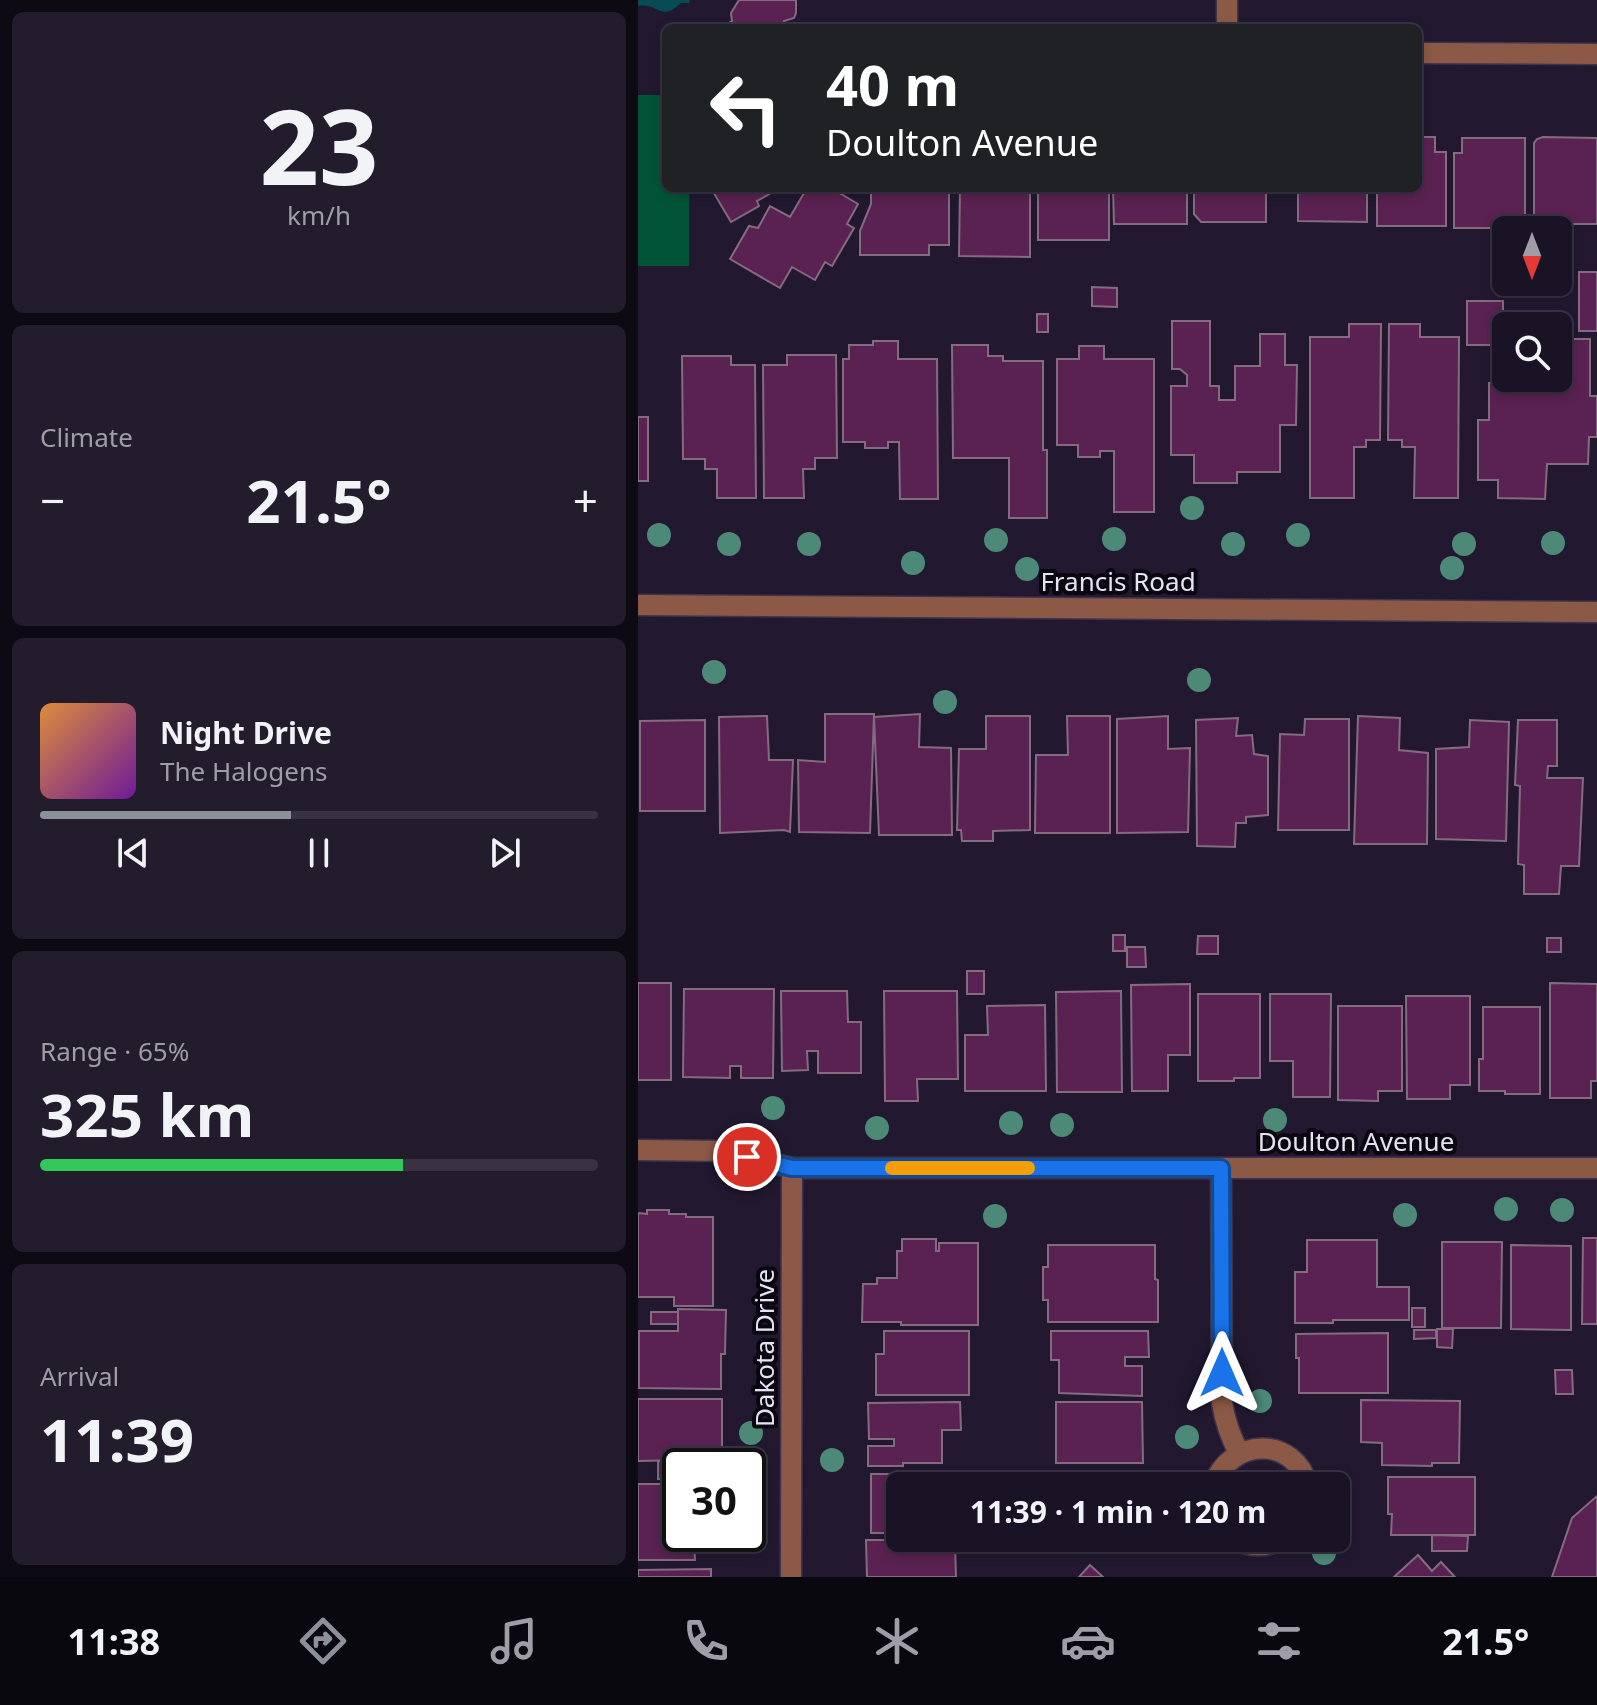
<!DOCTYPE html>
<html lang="en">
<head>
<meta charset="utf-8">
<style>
	:root { --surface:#1a1325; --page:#231c2d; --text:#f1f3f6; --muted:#9f9ea7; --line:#383242; --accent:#8c9099 }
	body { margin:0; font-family:"Noto Sans",sans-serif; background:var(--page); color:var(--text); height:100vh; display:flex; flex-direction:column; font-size:30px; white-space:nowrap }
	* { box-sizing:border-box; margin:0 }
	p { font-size:26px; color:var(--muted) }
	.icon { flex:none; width:44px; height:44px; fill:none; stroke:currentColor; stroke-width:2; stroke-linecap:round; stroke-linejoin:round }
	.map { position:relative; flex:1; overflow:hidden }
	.details { display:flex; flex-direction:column; gap:12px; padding:12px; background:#0e0a14; width:638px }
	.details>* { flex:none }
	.hud { position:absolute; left:24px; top:24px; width:760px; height:168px; border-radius:12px; box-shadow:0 4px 12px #0003,0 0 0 2px var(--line); background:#202124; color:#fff; overflow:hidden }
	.needle { width:52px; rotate:180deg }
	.tools { position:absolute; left:854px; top:216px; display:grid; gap:16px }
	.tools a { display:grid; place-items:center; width:80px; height:80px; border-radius:12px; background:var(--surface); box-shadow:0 4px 12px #0003,0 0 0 2px var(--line); font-size:40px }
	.speed { position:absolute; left:24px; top:1448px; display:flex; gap:16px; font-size:40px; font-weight:700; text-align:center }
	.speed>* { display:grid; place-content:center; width:104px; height:104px; border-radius:50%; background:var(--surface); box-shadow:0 4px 12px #0003,0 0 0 2px var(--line); line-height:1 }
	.speed .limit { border:4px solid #111; border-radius:12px; background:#fff; color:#111 }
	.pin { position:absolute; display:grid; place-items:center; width:68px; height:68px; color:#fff; margin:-34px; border:4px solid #fff; border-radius:50%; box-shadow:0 2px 8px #0007 }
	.me { position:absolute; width:88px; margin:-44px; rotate:0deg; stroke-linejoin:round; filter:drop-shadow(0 0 6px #0008) }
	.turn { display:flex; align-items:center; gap:28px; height:168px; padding:0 32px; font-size:36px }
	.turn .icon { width:104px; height:104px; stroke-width:2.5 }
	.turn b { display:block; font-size:56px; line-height:68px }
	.big { font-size:60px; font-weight:700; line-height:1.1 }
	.details .card { flex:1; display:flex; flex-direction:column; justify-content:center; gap:12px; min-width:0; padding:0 28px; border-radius:12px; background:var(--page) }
	.details .dial { align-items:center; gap:0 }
	.dial b { font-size:104px; line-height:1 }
	.song { display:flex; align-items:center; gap:24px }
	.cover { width:96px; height:96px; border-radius:12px; background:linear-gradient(135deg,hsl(30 70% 55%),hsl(280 70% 35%)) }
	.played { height:8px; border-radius:4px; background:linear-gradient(90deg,var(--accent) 45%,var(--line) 45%) }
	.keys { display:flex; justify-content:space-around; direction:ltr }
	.heat { display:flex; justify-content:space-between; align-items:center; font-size:44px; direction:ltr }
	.charge { height:12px; border-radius:6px; background:linear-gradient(90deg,#34c759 65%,var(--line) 0) }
	.trip { position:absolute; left:248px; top:1472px; width:464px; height:80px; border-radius:12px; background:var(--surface); box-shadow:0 4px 12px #0003,0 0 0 2px var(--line); font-weight:700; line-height:80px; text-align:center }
	.dock { display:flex; height:128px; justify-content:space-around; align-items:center; background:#0a080f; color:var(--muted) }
	.dock .icon { width:56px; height:56px }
	.dock .active { color:var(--accent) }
	.dock b { font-size:36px; color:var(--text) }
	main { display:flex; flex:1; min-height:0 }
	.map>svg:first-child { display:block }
</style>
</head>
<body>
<main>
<section class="details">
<div class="card dial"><b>23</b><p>km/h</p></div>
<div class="card"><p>Climate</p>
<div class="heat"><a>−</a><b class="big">21.5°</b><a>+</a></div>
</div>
<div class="card">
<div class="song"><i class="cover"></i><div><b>Night Drive</b><p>The Halogens</p></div></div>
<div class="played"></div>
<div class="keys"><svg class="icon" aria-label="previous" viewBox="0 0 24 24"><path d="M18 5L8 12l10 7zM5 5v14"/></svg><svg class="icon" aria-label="pause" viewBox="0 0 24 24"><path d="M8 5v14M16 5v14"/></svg><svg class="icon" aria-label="next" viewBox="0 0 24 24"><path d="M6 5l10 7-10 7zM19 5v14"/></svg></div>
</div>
<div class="card"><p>Range · 65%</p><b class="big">325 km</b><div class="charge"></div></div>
<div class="card"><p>Arrival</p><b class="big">11:39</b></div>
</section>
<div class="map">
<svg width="959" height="1577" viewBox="0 0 959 1577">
	<rect width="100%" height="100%" fill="#221931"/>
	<g fill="#015438">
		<polygon points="0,95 28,95 28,188 51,188 51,266 0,266"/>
		<polygon points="624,1476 631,1478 641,1486 604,1486 610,1479"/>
	</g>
	<path fill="#074b55" d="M0 0H52L51 3H43C22 23 21 2 0 6Z"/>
	<g fill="#5a2252" stroke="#856b80" stroke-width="2">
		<polygon points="101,0 158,0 158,13 156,18 146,21 146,28 89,28 89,24 94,21 93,13"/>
		<polygon points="780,137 797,137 797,152 808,152 808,226 739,226 739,188 780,188"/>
		<polygon points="905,137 959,138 959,224 896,224 896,143 899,139"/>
		<polygon points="824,138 887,138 887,228 816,228 816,153 824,153"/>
		<polygon points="78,188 136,188 134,189 135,192 119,201 121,206 93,222 74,190"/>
		<polygon points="169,188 180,191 182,188 193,188 220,204 209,224 216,228 194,266 187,262 177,280 154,267 142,288 92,259 111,226 120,228 132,206 152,217"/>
		<polygon points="233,188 311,188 311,245 291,245 291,255 222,255 222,231 233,204"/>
		<polygon points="322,188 390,188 390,192 392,192 392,257 321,256"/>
		<rect x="400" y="188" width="71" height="52"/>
		<polygon points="475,188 549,188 549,224 476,224"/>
		<polygon points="556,188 628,188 628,222 563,222 556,214"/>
		<polygon points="660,188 729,188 729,222 660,221"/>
		<rect x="941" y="272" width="18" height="59"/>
		<polygon points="454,287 479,288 479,307 454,306"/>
		<rect x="829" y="301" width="36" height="44"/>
		<rect x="399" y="314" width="11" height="18"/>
		<polygon points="534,321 572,321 572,386 581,386 581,400 597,400 597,366 622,366 622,334 647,334 647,365 659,365 658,425 642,425 642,472 599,472 599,483 556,483 556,455 533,455 533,386 549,386 549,375 542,369 534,369"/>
		<polygon points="711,324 743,324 742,440 728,440 728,447 716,447 716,498 672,498 672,337 711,337"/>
		<polygon points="751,324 782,324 782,337 821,337 820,498 776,498 777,447 764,447 764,440 750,440"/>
		<polygon points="924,339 952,339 952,396 959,396 959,437 951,437 950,464 909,464 907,499 860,498 860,480 840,480 840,420 851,420 851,383 902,383 902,378 920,378 920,353 924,353"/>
		<polygon points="235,341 260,341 260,359 299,359 300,499 262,499 261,442 250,442 250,448 227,448 227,442 205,442 205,359 211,359 211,345 235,345"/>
		<polygon points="314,345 350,345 350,356 365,356 365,361 405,361 405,450 409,450 409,518 371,518 371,458 315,458"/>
		<polygon points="441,346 466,346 466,359 516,359 516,512 476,512 476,451 462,451 462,457 440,457 440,445 419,445 419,359 441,359"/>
		<polygon points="149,355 198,355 199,458 177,458 177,469 165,469 166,498 126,498 125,365 149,365"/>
		<polygon points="44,356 93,356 93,365 117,365 118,498 79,498 79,469 67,469 67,459 45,459"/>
		<rect x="0" y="417" width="10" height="64"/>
		<polygon points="187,714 236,714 232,833 161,832 160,760 187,762"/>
		<polygon points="282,714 281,747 313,748 314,835 241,835 236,717"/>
		<polygon points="129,716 131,760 155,760 152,832 146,830 82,833 81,717"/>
		<polygon points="348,716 392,716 392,830 355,831 355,841 324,841 323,830 319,830 321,749 348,749"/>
		<polygon points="429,716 472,716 472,833 397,833 398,755 430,755"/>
		<polygon points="530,716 530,749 552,748 550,832 479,833 479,719"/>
		<polygon points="720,716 762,718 761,750 790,753 789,844 716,844"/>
		<polygon points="600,718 598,736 614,735 616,754 630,756 630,815 608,817 608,823 598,823 597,847 559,846 558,720"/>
		<polygon points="667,719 711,719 711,830 640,830 642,734 666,735"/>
		<polygon points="67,720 67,811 2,811 2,721"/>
		<polygon points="832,720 871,722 868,841 798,839 798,749 831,747"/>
		<polygon points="880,720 919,720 919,766 910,766 909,778 945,778 941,866 923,866 921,894 886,894 886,865 880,864 882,786 877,785"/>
		<rect x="475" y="935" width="12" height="16"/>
		<polygon points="560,936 580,936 580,954 559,954"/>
		<rect x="909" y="938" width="14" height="14"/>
		<polygon points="489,947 507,947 508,967 489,967"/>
		<rect x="329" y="971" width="17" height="23"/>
		<rect x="0" y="983" width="33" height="97"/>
		<polygon points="912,983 959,984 959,1081 953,1081 953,1098 912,1098"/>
		<polygon points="552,984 552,1055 530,1055 530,1091 494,1091 493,985"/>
		<polygon points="46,989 136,989 135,1078 103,1078 103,1066 92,1066 92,1078 45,1077"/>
		<polygon points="143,991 209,991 210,1022 223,1022 223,1073 180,1073 180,1051 169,1051 170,1070 144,1071"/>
		<polygon points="246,991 319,991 320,1079 279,1079 280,1101 247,1101"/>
		<polygon points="483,991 484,1092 419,1092 418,992"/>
		<polygon points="560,994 622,994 622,1078 596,1078 596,1081 560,1081"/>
		<polygon points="632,994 693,994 692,1097 655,1097 655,1061 632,1061"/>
		<polygon points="768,996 832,996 832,1085 812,1085 812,1099 769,1099"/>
		<polygon points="407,1005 408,1091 327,1091 327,1035 350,1035 349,1006"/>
		<polygon points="700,1006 764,1006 764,1091 740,1091 740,1101 700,1100"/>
		<polygon points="845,1007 902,1007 902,1094 867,1094 867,1091 841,1091 841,1059 845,1059"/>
		<polygon points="9,1210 31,1210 31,1214 48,1214 48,1217 75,1217 75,1306 36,1306 36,1297 0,1297 0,1213 9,1214"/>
		<polygon points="945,1238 959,1238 959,1324 944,1324"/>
		<polygon points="264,1239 298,1239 298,1251 301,1251 301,1243 340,1243 340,1325 263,1325 263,1322 224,1322 225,1284 239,1284 239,1278 259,1278 259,1251 264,1251"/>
		<polygon points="669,1240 739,1240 739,1287 771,1287 771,1320 695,1320 695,1323 657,1323 657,1272 669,1272"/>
		<polygon points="804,1242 864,1242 863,1328 804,1328"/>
		<polygon points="410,1245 517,1245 517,1279 520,1280 520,1322 410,1322 410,1300 405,1300 405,1267 410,1267"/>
		<polygon points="873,1245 933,1246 933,1330 873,1329"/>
		<rect x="774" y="1308" width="13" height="19"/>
		<polygon points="40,1309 88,1310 87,1354 83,1354 83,1389 1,1388 1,1331 40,1331"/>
		<rect x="13" y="1312" width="27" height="12"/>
		<polygon points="799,1329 815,1329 814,1348 799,1347"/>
		<polygon points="776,1330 798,1330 798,1338 776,1339"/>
		<polygon points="246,1331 331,1331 331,1395 238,1395 238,1354 246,1354"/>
		<polygon points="413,1331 510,1331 511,1357 487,1357 487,1366 504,1366 504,1396 421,1393 421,1360 413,1360"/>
		<polygon points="750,1333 750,1393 661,1393 661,1358 658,1358 658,1334"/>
		<polygon points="917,1370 934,1370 935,1394 918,1394"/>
		<polygon points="0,1399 84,1399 84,1466 45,1466 45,1460 0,1461"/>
		<polygon points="723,1400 822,1401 821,1463 794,1463 794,1466 744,1465 744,1443 723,1442"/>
		<polygon points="322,1402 323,1430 304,1430 304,1463 265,1463 265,1466 230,1466 230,1446 256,1446 256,1439 231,1439 230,1403"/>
		<polygon points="418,1402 504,1402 505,1463 418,1463"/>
		<polygon points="39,1460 40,1479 20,1479 20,1461"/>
		<polygon points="233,1474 318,1474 318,1486 262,1486 262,1533 233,1533"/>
		<rect x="413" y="1474" width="94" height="12"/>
		<polygon points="750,1477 837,1477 837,1535 753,1535 754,1514 750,1514"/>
		<polygon points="0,1484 42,1484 42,1534 56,1534 57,1560 0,1560"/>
		<polygon points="959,1496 959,1577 914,1577 934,1518"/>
		<polygon points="794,1535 830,1536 829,1551 794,1551"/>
		<polygon points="228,1540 267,1540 267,1543 317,1543 318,1577 229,1577"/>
		<polygon points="780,1555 794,1571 803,1562 817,1577 756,1577"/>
		<polygon points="452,1565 465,1577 441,1577"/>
		<polygon points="73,1569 73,1577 0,1577 0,1570"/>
	</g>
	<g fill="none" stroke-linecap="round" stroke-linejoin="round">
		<g stroke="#3e354c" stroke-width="23">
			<g id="minor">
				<polyline points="589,28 589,0"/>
				<polyline points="780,53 959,54"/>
				<polyline points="0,1150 87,1151 154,1168 959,1168"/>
				<path d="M583 1168 584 1403C587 1421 592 1436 601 1453"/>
				<path d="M575 1486C592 1437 657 1435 670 1486"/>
				<path d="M596 1538C613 1549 632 1546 649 1538"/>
				<polyline points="153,1577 154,1168"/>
			</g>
		</g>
		<g stroke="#3e354c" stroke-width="23">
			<polyline id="tertiary" points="0,605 959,612"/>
		</g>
		<use href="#minor" stroke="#8c5947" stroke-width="20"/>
		<use href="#tertiary" stroke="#8c5947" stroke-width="20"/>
	</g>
	<g fill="#4c8a77">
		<circle cx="554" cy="508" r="12"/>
		<circle cx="21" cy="535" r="12"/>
		<circle cx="660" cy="535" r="12"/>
		<circle cx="476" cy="539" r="12"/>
		<circle cx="358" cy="540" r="12"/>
		<circle cx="915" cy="543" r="12"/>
		<circle cx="91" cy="544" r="12"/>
		<circle cx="171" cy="544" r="12"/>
		<circle cx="595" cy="544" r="12"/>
		<circle cx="826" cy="544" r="12"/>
		<circle cx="275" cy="563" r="12"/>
		<circle cx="814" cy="568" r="12"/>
		<circle cx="389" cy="569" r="12"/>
		<circle cx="76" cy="672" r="12"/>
		<circle cx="561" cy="680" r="12"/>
		<circle cx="307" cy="702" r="12"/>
		<circle cx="135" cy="1108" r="12"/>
		<circle cx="637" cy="1120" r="12"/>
		<circle cx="373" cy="1123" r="12"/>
		<circle cx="424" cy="1125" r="12"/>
		<circle cx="239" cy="1128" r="12"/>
		<circle cx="868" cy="1209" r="12"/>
		<circle cx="924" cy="1210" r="12"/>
		<circle cx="767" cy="1215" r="12"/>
		<circle cx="357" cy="1216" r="12"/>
		<circle cx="622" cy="1401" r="12"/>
		<circle cx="113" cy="1433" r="12"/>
		<circle cx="549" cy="1437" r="12"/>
		<circle cx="194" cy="1460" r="12"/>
		<circle cx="686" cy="1553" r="12"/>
	</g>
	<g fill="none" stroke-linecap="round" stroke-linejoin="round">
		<g stroke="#114b97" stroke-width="20">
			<polyline id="route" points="109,1157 154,1168 583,1168 584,1373"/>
		</g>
		<use href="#route" stroke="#1a73e8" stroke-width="14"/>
		<polyline stroke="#f59e0b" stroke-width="14" points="254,1168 390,1168"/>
	</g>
	<g text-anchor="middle" stroke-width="8" stroke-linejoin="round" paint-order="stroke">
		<g font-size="26" fill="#e7e2f3" stroke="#0a0710">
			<text x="480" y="591">Francis Road</text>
			<text x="718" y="1151">Doulton Avenue</text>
			<text transform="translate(127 1348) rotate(-90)" y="9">Dakota Drive</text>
		</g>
	</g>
</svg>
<div class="tools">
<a><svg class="needle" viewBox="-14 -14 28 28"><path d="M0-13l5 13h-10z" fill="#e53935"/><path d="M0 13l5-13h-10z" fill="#9f9ea7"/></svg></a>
<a><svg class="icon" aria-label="search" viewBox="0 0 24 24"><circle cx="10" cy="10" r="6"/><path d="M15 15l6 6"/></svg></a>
</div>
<div class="speed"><div class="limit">30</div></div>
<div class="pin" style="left:109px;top:1157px;background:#d93025"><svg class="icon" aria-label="arrive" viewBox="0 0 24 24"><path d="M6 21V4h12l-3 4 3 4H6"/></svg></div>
<svg class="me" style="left:584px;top:1373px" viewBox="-20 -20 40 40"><path d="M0-17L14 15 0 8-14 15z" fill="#1a73e8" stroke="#fff" stroke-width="4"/></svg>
<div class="trip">11:39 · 1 min · 120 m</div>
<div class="hud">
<div class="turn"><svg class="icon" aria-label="left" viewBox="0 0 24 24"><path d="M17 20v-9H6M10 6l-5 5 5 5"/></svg><div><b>40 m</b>Doulton Avenue</div></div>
</div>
</div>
</main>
<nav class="dock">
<b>11:38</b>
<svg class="icon active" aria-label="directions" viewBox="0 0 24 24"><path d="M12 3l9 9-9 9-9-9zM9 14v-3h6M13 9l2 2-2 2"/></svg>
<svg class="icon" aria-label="music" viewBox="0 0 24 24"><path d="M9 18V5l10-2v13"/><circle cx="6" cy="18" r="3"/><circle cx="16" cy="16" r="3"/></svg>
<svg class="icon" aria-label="phone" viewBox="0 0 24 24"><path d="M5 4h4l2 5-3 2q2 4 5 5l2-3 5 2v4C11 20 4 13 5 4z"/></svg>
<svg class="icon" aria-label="climate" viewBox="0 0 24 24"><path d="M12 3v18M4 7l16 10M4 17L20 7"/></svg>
<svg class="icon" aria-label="car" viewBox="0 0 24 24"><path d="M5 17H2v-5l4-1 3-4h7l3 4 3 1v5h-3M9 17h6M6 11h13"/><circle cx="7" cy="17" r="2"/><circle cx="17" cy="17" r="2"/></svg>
<svg class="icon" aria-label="filters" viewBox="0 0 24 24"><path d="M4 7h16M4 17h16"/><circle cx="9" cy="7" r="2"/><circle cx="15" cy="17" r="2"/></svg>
<b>21.5°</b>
</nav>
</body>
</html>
